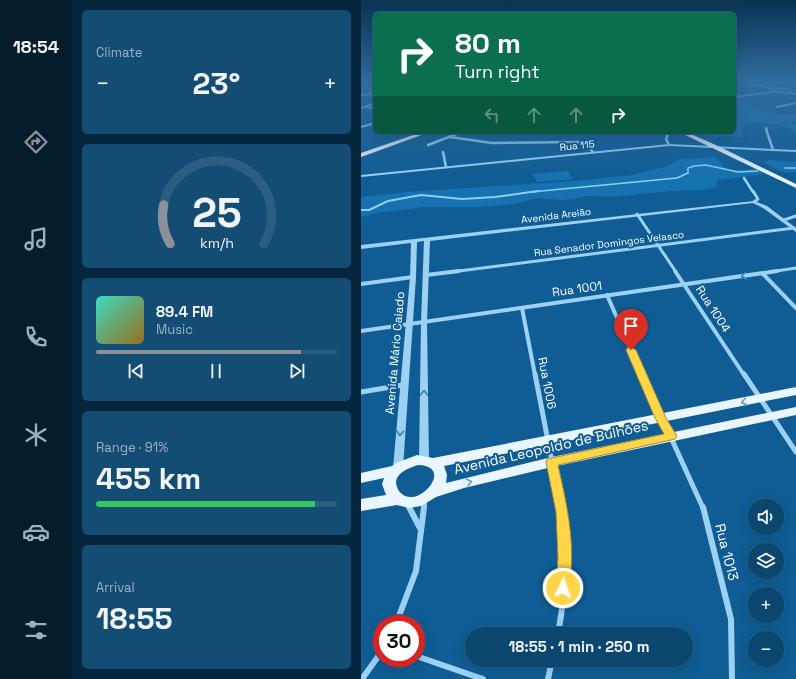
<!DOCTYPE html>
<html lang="en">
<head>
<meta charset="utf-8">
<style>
	:root { --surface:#0b466f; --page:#144d74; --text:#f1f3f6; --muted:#9ab1c3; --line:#2b5e82; --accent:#8c9099 }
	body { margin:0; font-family:"Space Grotesk",sans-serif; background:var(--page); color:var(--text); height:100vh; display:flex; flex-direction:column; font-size:15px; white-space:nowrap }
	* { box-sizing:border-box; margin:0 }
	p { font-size:13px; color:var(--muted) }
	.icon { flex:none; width:22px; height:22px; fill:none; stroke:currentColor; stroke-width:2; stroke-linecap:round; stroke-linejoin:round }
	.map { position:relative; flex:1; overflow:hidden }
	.panel { display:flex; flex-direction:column; gap:10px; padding:10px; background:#06263d; width:289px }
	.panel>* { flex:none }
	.guide { position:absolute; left:12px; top:12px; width:363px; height:122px; border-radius:6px; box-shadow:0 4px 16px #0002,0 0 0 1px var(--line); background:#0b6e4f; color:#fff; overflow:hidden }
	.controls { position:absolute; left:387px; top:499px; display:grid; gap:8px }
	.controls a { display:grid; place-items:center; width:36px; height:36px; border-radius:50%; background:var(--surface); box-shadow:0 4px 16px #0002,0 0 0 1px var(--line); font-size:20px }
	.speed { position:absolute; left:12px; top:615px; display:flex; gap:8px; font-size:20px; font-weight:700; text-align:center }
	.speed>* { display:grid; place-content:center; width:52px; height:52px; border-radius:50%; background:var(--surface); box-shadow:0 4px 16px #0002,0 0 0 1px var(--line); line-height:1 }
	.speed .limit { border:6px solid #d22; background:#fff; color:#111 }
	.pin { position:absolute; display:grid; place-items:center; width:34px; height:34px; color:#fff; margin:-41px -17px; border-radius:50% 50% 50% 0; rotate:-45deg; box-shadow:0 0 4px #0007 }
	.pin .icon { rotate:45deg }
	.me { position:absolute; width:44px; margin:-22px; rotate:4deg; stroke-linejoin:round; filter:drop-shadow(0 0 3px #0008) }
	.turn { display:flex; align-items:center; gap:14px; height:84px; padding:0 16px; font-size:18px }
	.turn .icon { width:52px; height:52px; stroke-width:2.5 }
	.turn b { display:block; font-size:28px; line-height:34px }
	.lanes { display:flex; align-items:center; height:38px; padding:0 16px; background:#0003; justify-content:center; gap:20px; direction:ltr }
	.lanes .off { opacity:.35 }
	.big { font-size:30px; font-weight:700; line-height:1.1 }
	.panel .tile { flex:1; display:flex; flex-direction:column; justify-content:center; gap:6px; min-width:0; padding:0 14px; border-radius:6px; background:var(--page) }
	.panel .dial { align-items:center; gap:0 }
	.dial svg { height:104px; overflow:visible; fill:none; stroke:var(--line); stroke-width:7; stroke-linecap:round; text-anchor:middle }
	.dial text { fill:var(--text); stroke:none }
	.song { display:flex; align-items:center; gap:12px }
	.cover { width:48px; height:48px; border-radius:6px; background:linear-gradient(135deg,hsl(170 70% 55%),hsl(40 70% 35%)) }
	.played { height:4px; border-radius:2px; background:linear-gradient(90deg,var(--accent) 85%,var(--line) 85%) }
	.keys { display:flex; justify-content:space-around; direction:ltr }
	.heat { display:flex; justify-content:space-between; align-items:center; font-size:22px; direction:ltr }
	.charge { height:6px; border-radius:3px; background:linear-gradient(90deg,#34c759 91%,var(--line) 0) }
	.trip { position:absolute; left:104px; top:627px; width:228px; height:40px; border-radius:20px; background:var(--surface); box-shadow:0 4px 16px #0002,0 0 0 1px var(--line); font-weight:700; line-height:40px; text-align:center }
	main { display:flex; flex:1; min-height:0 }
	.dock { display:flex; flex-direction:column; width:72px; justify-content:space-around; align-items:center; background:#041c2c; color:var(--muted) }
	.dock .icon { width:28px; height:28px }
	.dock .on { color:var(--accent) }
	.dock b { font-size:18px; color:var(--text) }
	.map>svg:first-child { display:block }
</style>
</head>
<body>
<main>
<nav class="dock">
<b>18:54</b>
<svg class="icon on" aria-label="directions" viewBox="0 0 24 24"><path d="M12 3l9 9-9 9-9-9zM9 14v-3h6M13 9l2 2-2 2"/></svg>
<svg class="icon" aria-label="music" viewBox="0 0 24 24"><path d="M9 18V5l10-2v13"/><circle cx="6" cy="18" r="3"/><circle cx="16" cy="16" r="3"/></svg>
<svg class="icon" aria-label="phone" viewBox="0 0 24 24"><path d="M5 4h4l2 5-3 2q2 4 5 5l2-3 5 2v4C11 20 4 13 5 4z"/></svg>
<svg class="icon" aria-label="climate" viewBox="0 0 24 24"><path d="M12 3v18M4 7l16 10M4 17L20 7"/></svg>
<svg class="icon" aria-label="car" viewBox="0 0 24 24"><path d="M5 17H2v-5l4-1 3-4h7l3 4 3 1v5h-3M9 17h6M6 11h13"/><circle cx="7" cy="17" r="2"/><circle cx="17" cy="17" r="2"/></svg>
<svg class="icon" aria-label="filters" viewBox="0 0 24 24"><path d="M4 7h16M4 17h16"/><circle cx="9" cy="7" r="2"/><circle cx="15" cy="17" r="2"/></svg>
</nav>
<section class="panel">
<div class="tile"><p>Climate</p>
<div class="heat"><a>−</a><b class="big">23°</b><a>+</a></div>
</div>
<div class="tile dial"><svg viewBox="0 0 100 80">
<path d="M14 69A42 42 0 1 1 86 69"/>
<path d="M14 69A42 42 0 0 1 9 39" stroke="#8c9099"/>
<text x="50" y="56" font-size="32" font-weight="700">25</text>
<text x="50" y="72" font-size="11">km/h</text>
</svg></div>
<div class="tile">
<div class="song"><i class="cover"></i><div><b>89.4 FM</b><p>Music</p></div></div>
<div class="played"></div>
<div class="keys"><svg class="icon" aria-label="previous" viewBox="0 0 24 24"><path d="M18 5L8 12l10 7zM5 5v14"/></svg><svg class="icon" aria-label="pause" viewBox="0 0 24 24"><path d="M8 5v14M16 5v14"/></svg><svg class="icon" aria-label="next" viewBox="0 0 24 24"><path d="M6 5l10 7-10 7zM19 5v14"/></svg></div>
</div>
<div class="tile"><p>Range · 91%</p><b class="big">455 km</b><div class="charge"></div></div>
<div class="tile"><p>Arrival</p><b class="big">18:55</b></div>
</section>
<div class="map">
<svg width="435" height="679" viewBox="0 0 435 679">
	<rect width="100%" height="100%" fill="#0f5d94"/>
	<g fill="#1672af">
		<path d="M373 98 392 106 393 109 423 115 435 114V119L430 124 435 126V134C428 122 401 123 388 122L380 130 381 137C372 136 350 138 344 135L355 132H373V122L377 117 373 104H377L373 101Z"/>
		<polygon points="354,157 367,170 393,169 402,173 399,175 356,180 356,187 341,190 311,191 249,197 225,196 219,198 201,200 176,198 153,204 121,207 62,207 44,210 21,212 0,217 0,197 45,192 214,181 272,175 304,167 320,159"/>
		<polygon points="409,160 435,162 435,172 424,173 403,163"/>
		<polygon points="207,171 212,179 176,182 171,174"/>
	</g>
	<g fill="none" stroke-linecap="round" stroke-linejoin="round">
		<g stroke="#8dcff8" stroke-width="1.5">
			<polyline points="424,168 435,168"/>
			<polyline points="170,192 316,178 327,173 327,168 333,166 345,165 377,172 397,171"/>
		</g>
		<polyline stroke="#8dcff8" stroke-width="2" points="0,210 8,210 27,201 60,195 101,199 134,197 177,191"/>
		<g stroke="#9cd1f4" stroke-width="2">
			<polyline points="383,82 410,88 427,89 431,91 428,93"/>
			<polyline points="0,84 9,89 11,92"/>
			<polyline points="410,91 435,94"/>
			<polyline points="12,95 14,98"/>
			<polyline points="373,97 412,92"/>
			<polyline points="5,107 14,108"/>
			<polyline points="416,107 435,103"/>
			<polyline points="0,108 14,103"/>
			<polyline points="0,127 14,123"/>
			<polyline points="405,128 406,130"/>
		</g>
		<g stroke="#9cd1f4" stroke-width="2.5">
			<polyline points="405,129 412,150"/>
			<polyline points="130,132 187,132"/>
			<polyline points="89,137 131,143 220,142 225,144 232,152"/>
			<polyline points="67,145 101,132"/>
			<polyline points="308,145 305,139 307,134 312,132"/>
			<polyline points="82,152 85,167"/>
			<polyline points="383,178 392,192"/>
		</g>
		<g stroke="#9cd1f4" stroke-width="3">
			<polyline points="392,191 397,199 393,202"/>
			<polyline points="276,214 315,272"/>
			<polyline points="423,220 435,216"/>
			<polyline points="90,272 433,228"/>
			<polyline points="409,272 435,268"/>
		</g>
		<g stroke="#9cd1f4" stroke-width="4">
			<polyline points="314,271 383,375"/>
			<polyline points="402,274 435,308"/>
			<polyline points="65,275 98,271"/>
			<polyline points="0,284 52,277"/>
			<polyline points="246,295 281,375"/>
			<polyline points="161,308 174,375"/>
			<polyline points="0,331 416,271"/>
		</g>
		<g stroke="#9cd1f4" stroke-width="5">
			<polyline points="174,374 200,508"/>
			<polyline points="281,374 342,508"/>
			<polyline points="383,374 435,452"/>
			<polyline points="0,392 42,385"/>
			<polyline points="47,504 49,508"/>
			<polyline points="63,508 64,499"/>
		</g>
		<g stroke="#9cd1f4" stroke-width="6">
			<polyline points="48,507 59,528"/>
			<polyline points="342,507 370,619 371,679"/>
			<polyline points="35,624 55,571 63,507"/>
			<path d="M197 634C204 595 208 546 200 507"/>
			<polyline points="55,656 122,679"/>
			<polyline points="1,679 21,651"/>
			<polyline points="187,679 191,660"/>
		</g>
		<g fill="#9cd1f4" fill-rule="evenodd">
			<polygon points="308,144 435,150 435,152 308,146 0,177 0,175"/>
			<polygon points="393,201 406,206 435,228 435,232 402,208 392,203 69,241 66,322 68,460 66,462 63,463 60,462 58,460 60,322 63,241 56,242 55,277 42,468 40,471 37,472 34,471 32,468 49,277 50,243 0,249 0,245"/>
		</g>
		<polygon fill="#cce9fd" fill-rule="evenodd" points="14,93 14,95 0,96 0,94"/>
		<g fill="#e9f5ff" fill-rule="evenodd">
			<polygon points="61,132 69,132 0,157 0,153"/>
			<polygon points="318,132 325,132 357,146 435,184 435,188"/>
			<path d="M435 387V395L83 466 86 475 85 483 191 457 435 407V415L191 467 103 488 75 497 60 506 48 508 36 505 0 511V499L25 495 21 484 23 478 0 483V473L31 466 35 463 56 455 72 458ZM57 465C92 466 62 504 44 496 40 494 37 491 36 487 31 474 48 468 57 465Z"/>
		</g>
	</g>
	<defs><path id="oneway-chevron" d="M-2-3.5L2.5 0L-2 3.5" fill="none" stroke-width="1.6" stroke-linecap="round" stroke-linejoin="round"/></defs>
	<g stroke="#3980b1">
		<use href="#oneway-chevron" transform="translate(383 276) rotate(173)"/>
		<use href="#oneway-chevron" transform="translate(63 393) rotate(-90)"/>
		<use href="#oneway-chevron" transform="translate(39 433) rotate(94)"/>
	</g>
	<g stroke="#669abf">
		<use href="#oneway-chevron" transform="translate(383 402) rotate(169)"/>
		<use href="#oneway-chevron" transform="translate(108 482) rotate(-14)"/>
	</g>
	<linearGradient id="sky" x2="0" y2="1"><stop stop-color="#083351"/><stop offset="0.46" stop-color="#316d9f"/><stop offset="1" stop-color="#316d9f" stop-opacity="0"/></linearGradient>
	<rect width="435" height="177" fill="url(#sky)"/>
	<path fill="#ffd54a" stroke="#a68a30" d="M267 347H270L275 350 305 418 316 436 314 439 310 440 197 465C205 501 213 535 210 572 210 579 210 586 207 593L202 595 197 593 195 588 197 558 195 512 185 462 186 459 303 434 294 418 265 350Z"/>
	<g text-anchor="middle" stroke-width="4" stroke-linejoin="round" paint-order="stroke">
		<g font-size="10" fill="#fff" stroke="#0f5d94">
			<text transform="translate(216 145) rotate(-6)" y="4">Rua 115</text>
			<text transform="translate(195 215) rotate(-7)" y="4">Avenida Areião</text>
			<text transform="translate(248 243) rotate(-7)" y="4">Rua Senador Domingos Velasco</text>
		</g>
		<g font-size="12" fill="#fff" stroke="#0f5d94">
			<text transform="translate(216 289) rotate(-8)" y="4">Rua 1001</text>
			<text transform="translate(352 309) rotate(57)" y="4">Rua 1004</text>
			<text transform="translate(34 353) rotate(-85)" y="4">Avenida Mário Caiado</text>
			<text transform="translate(186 383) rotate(79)" y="4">Rua 1006</text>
		</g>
		<g font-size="14" fill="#fff" stroke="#0f5d94">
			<text transform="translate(190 447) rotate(-13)" y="5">Avenida Leopoldo de Bulhões</text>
			<text transform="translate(366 552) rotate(76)" y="5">Rua 1013</text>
		</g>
	</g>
</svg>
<div class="controls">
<a><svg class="icon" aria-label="sound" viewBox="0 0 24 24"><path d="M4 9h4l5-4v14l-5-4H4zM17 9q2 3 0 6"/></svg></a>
<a><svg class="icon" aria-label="layers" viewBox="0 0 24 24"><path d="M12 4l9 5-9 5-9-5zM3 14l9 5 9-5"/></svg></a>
<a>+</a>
<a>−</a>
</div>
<div class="speed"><div class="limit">30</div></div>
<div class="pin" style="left:270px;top:350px;background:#d93025"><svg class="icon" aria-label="arrive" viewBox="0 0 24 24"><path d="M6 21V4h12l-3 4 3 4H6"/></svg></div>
<svg class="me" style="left:202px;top:588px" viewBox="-20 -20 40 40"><circle r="17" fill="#ffd54a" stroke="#fff" stroke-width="3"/><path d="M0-11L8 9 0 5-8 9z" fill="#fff"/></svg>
<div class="trip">18:55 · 1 min · 250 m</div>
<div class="guide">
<div class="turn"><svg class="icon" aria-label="right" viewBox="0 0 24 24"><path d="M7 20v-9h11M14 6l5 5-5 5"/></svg><div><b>80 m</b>Turn right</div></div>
<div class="lanes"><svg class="icon off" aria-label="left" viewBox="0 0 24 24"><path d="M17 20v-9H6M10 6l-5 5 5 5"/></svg><svg class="icon off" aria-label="ahead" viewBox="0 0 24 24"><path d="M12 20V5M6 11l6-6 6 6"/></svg><svg class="icon off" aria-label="ahead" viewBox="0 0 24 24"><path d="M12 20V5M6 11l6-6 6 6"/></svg><svg class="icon" aria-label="right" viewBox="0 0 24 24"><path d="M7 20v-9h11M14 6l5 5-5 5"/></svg></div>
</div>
</div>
</main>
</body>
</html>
